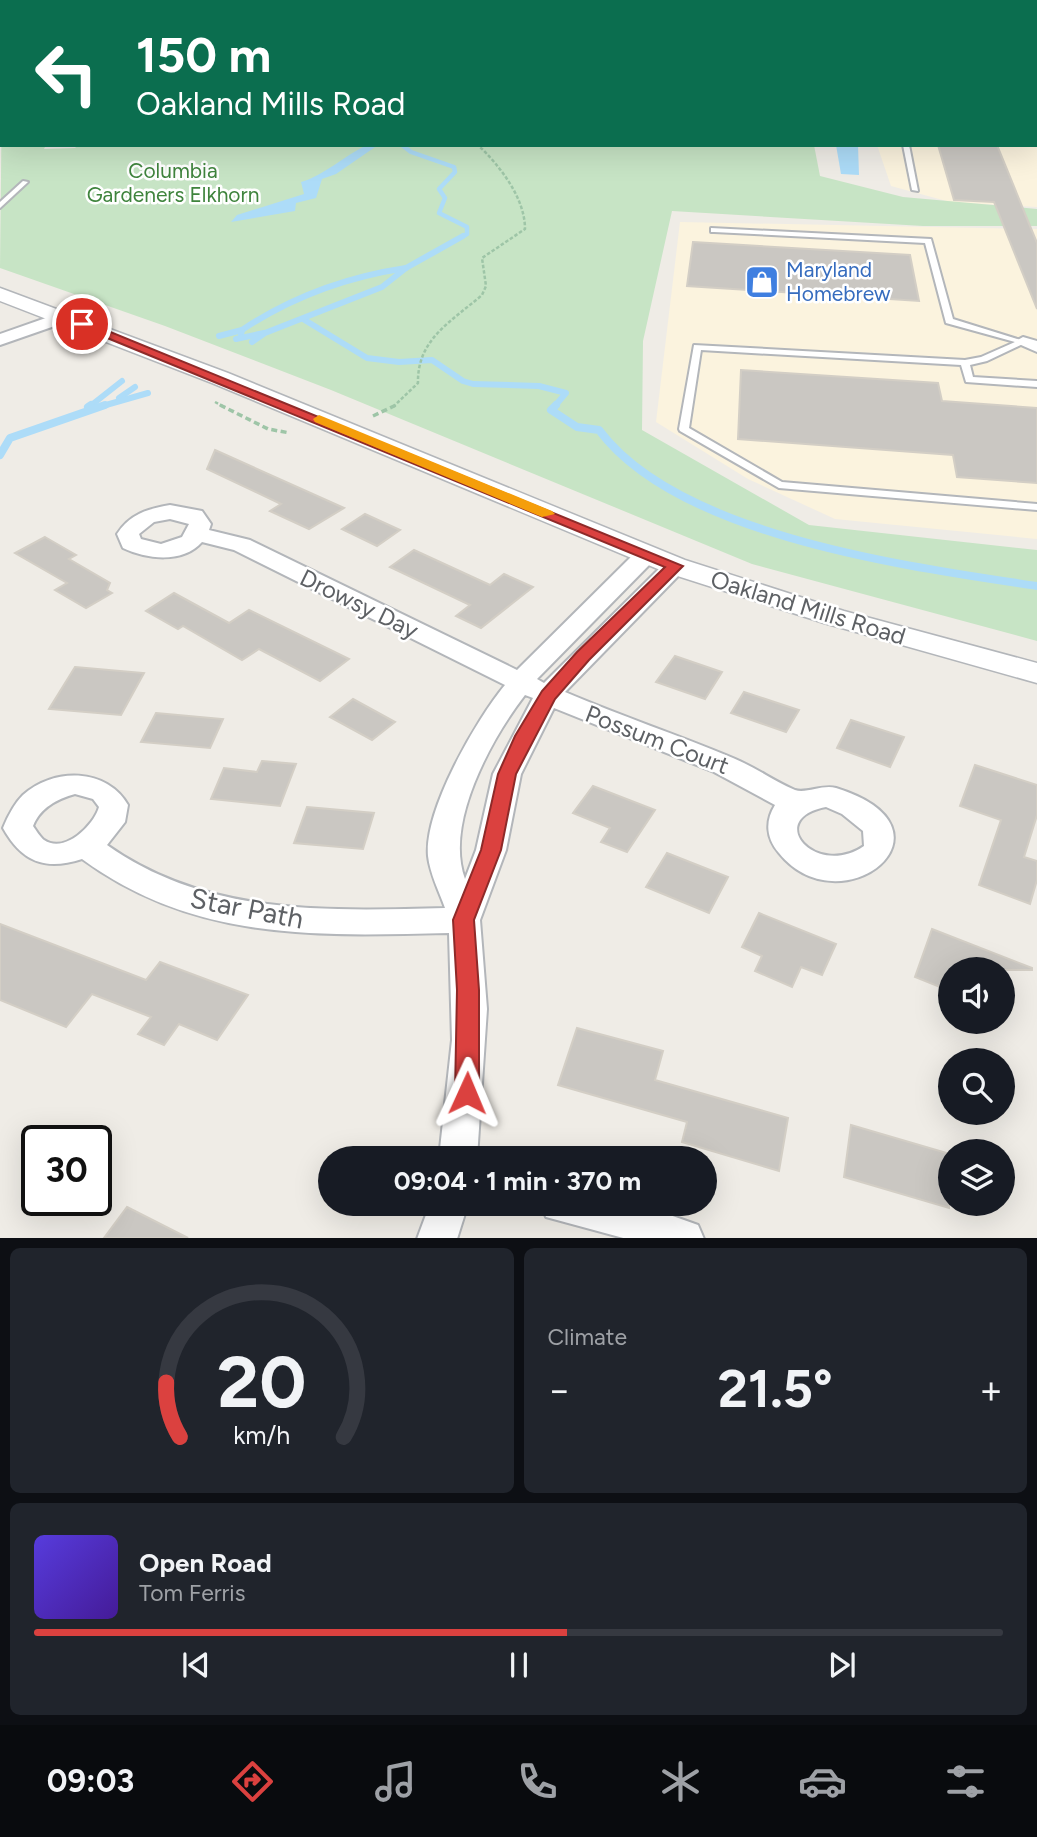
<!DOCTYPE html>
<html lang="en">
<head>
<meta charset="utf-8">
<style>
	:root { --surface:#171b24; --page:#20242c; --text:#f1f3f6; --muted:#9ea1a6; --line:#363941; --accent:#db413f }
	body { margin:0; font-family:Figtree,sans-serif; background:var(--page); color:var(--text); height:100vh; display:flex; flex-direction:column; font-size:26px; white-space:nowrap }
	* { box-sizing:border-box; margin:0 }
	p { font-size:23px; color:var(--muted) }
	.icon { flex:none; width:38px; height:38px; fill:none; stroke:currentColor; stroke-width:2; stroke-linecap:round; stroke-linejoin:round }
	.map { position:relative; height:1238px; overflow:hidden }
	.side { display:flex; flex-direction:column; gap:10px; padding:10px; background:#0d0f14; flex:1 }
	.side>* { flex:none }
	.top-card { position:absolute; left:0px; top:0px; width:1038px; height:147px; box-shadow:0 7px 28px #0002; background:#0b6e4f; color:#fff; overflow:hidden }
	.fabs { position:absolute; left:938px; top:957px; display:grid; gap:14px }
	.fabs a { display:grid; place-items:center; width:77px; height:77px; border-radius:50%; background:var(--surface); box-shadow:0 7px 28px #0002; font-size:35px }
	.speed { position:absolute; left:21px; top:1125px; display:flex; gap:14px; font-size:35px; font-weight:700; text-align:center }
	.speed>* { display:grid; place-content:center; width:91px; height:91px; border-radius:50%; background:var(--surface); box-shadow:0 7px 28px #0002; line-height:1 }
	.speed .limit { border:4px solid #111; border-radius:10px; background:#fff; color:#111 }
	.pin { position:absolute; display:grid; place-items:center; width:60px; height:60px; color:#fff; margin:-30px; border:4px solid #fff; border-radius:50%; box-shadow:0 2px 7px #0007 }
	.me { position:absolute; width:77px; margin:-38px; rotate:1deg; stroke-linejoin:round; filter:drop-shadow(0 0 5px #0008) }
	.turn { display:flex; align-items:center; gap:24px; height:147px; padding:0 21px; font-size:32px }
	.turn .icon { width:91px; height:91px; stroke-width:2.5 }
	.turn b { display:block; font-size:49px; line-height:60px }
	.big { font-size:52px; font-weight:700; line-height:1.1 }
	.side .widget { flex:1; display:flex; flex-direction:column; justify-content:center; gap:10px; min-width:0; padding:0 24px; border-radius:10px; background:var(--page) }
	.side .dial { align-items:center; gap:0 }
	.dial svg { height:182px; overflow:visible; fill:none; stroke:var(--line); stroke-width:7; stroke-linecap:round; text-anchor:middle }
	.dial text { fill:var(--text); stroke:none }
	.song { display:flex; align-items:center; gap:21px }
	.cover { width:84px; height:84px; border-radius:10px; background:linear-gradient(135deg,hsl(250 70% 55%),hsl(260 70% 35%)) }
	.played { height:7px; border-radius:4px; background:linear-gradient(90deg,var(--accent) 55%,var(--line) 55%) }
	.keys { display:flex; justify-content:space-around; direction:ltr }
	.heat { display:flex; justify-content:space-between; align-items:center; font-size:38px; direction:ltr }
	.side .tiles { flex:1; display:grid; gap:10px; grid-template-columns:1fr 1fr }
	.widget:last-child { grid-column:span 2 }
	.trip { position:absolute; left:318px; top:1146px; width:399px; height:70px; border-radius:35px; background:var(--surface); box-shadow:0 7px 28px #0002; font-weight:700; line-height:70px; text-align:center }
	.tabs { display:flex; height:112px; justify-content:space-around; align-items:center; background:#090b0e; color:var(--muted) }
	.tabs .icon { width:49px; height:49px }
	.tabs .active { color:var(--accent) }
	.tabs b { font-size:32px; color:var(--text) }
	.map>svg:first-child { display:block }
</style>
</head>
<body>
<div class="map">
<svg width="1037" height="1239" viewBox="0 0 1037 1239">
	<rect width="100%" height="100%" fill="#efece6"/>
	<g fill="#fbf3de">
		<polygon points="622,0 1037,0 1037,207 950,202 891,186 877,145 1036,145 1036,2"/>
		<polygon points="680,222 1037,229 1037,539 835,519 748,479 656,422"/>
	</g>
	<g fill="#c7e4c5">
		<polygon points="91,0 588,0 89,2"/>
		<polygon points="2,83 2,145 46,145 44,149 75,148 78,145 814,145 820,176 903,197 1037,209 1037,226 923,226 672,211 643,341 642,430 809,525 1037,550 1037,641 752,564 331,390 165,326 0,268"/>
	</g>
	<g fill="#addcf8">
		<path d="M367 145H378L336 174 322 179 316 198 296 203 295 211 231 222 237 215 304 194 301 182C323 176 344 156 367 145Z"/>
		<polygon points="836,145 858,145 859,175 841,174"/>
	</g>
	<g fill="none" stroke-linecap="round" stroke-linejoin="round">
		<polyline stroke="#addcf8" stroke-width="4.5" points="402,145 411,152 454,167 455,172 439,189 445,198 439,213 467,227 467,234 460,238"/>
		<g stroke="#addcf8" stroke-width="6">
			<polyline points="303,319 367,358 399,362 432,360 463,381 473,384 539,386 566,393 554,407"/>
			<path d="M242 330C293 296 346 277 406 268"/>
			<polyline points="219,336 242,330 241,335"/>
			<polyline points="236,339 264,333"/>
			<polyline points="252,342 265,333 382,287 406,268 463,236"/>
			<polyline points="119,398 135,387"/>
			<polyline points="89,407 122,381"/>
			<polyline points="99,407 148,393"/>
		</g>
		<g stroke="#addcf8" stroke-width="8">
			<path d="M556 405 551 410 577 427 599 430C679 537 912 567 1037 586"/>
			<polyline points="88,407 91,405"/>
			<polyline points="0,455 10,438 105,405"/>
		</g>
	</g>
	<g fill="#cac7c2" stroke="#d3cec5" stroke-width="2">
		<polygon points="938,145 997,145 1037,243 1037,309 994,202 954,200"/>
		<polygon points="693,242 910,255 919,301 687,286"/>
		<polygon points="741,370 938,383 942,401 1037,408 1037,483 957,477 953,455 738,439"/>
		<polygon points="215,450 344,508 309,529 270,511 281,504 207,469"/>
		<polygon points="365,514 400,530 377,546 342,529"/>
		<polygon points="45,537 76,555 69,559 110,583 107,590 112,593 86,608 55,590 67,583 15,553"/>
		<polygon points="414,550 490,585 504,574 533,587 481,628 456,616 470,605 390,567"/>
		<polygon points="174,593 229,623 249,610 349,659 320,681 259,649 242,660 183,626 178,629 146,611"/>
		<polygon points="675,656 722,672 705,699 656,682"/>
		<polygon points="75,667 144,673 121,715 49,709"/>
		<polygon points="744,692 799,710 786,732 731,713"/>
		<polygon points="353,699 395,722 372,740 330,717"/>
		<polygon points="156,713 223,719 210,748 141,742"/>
		<polygon points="851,720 904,737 890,767 837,748"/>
		<polygon points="262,761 296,764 280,806 211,799 224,768 257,772"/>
		<polygon points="975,765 1037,785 1037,815 1024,857 1037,861 1037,880 1030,904 979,885 1001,820 960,806"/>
		<polygon points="593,786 655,810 627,852 601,842 610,828 573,813"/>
		<polygon points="307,807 374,813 363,849 294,843"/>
		<polygon points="667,853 728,877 709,913 646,887"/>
		<polygon points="759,913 836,944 822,975 801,967 792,987 755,971 762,956 742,947"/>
		<polygon points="0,924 146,980 160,962 248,995 217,1040 179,1024 164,1045 138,1034 151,1017 92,994 66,1027 0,1000"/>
		<polygon points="932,929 1032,968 1032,970 950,970 950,991 915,977"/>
		<polygon points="577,1028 663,1051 655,1080 788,1118 779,1171 682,1142 687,1122 558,1085"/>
		<polygon points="851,1125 950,1154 949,1208 844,1177"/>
		<polygon points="127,1207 188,1238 104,1238"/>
	</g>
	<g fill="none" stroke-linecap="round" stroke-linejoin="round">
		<g stroke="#b3b6ba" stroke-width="4">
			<g id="service">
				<rect x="615" y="0" width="4" height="2"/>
				<rect x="1036" y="41" width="1" height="4"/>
				<rect x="1036" y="130" width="1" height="4"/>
				<rect x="1036" y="140" width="1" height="4"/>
				<polygon points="903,145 909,145 918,191 912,190"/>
				<polygon points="23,181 28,182 0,208 0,202"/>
				<polygon points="711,228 931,239 953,319 1027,342 987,361 970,365 973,377 1037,381 1037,387 966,382 961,365 701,350 689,428 782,482 1037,504 1037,510 779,488 680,431 679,429 694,345 965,360 981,357 1015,342 946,323 925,243 714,232 711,232"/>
			</g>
		</g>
		<g stroke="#b3b6ba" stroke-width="4">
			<g id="minor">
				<polygon points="807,0 817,0 805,2"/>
				<polygon points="63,312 72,317 69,321 0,345 0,334"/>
				<polygon points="1023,337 1037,341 1037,352 1014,342"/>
				<path d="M170 505 202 511 211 524 209 530 250 540 517 670 638 550H654L657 555 654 560 537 679 544 683 667 561H683L687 566 683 571 565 692C621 716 678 735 733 758 755 767 774 781 795 790 806 794 823 784 836 788 968 829 841 930 779 853 766 838 765 821 775 805L714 772 554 708 521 774 506 850 480 920 487 1009 477 1158H439L452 1040 449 933C318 936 195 942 82 859 45 871 22 862 3 828 8 816 14 804 23 795 54 767 107 768 128 805L125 822 107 845C207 916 328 911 445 908 439 891 430 874 428 856 424 810 476 720 505 685L234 550 202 542C183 564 146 559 123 548L117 534C130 514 147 509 170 505ZM170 519 189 524 182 537 161 544 141 539 139 534 154 522ZM525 695 533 698 493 774 476 850 465 879C444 823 492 738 525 695ZM75 794 93 799 99 807C94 825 65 854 44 840 40 837 36 830 33 826 40 808 57 799 75 794ZM826 807 842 814 863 831 864 846C816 879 763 819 826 807Z"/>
				<polygon points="430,1204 468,1204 457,1239 417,1239"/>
				<polygon points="541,1204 639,1204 698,1225 704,1239 627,1239 546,1217"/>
			</g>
		</g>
		<g stroke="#b3b6ba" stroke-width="3">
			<polygon id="tertiary" points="0,288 228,373 685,560 844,611 1037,663 1037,683 824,623 665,572 212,383 0,301"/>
		</g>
		<polyline stroke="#9ec5a7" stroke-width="2" stroke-dasharray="2.5 2" stroke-linecap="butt" points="455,2 457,0"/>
		<g stroke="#9ec5a7" stroke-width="2.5" stroke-dasharray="3.5 2" stroke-linecap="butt">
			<polyline points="215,402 224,407"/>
			<path d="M393 407 418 383C417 339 452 321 482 295L486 286 482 258 525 229C525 198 500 166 478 145"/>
		</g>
		<g stroke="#9ec5a7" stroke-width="3.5" stroke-dasharray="6 3.5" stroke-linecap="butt">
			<polyline points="220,405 268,429 290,433"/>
			<polyline points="373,416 396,405"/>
		</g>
		<use href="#service" fill="#fff" fill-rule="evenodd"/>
		<use href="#minor" fill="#fff" fill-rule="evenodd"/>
		<use href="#tertiary" fill="#fff" fill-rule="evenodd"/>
	</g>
	<polygon fill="#db413f" stroke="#8e2a29" stroke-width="2" points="78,322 86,322 683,566 589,660 555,699 516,774 501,850 474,920 479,990 479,1093 475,1101 467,1104 459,1101 455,1093 457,990 453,920 481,850 498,774 515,736 542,691 577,652 665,567 78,326"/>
	<polygon fill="#f59e0b" points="319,415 552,511 555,514 542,517 315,422 313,419"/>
	<defs>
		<g id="shop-square" transform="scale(1.75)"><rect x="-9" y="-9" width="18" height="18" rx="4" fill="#3f7fe0" stroke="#fff"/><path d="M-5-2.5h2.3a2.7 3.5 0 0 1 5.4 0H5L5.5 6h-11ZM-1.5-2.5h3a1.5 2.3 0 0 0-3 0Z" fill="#fff"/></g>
	</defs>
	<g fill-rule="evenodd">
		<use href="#shop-square" x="762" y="282"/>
	</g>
	<g text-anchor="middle" stroke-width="5" stroke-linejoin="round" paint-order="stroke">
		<g font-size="21" fill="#3f843d" stroke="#fff">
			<text x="173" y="178">Columbia<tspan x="173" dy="24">Gardeners Elkhorn</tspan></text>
		</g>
		<g font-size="21" fill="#366cbe" stroke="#fff" text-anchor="start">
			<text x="786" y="277">Maryland<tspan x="786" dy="24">Homebrew</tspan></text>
		</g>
		<g font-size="24" fill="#5e6165" stroke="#fff">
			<text transform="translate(359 604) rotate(26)" y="8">Drowsy Day</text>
			<text transform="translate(808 608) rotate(17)" y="8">Oakland Mills Road</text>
			<text transform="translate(657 740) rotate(21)" y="8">Possum Court</text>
		</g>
		<g font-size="28" fill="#5e6165" stroke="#fff">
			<text transform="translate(247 908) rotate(11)" y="10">Star Path</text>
		</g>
	</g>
</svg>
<div class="fabs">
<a><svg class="icon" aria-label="sound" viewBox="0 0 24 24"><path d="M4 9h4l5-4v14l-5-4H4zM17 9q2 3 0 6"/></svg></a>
<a><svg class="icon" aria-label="search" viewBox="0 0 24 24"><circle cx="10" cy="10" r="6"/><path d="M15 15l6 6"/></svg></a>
<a><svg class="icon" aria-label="layers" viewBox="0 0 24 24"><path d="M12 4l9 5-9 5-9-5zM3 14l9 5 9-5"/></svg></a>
</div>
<div class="speed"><div class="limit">30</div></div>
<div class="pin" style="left:82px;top:324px;background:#d93025"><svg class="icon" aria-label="arrive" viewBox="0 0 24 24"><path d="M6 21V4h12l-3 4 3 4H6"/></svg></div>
<svg class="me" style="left:467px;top:1093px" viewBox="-20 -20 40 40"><path d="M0-17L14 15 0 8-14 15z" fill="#db413f" stroke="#fff" stroke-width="4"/></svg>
<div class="trip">09:04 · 1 min · 370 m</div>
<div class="top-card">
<div class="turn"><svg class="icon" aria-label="left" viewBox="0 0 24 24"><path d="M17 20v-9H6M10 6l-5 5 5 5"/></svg><div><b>150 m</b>Oakland Mills Road</div></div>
</div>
</div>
<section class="side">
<div class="tiles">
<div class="widget dial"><svg viewBox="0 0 100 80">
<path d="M14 69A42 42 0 1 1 86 69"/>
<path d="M14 69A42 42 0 0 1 8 45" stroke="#db413f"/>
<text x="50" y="56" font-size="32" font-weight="700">20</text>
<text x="50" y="72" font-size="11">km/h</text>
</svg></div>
<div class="widget"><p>Climate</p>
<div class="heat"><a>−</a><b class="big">21.5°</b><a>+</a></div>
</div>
<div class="widget">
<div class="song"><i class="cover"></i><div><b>Open Road</b><p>Tom Ferris</p></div></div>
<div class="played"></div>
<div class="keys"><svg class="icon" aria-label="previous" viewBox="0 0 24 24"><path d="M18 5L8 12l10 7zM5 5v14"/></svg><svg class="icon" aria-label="pause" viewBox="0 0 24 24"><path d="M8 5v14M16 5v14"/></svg><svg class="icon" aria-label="next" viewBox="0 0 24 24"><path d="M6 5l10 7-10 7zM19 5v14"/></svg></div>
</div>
</div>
</section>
<nav class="tabs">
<b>09:03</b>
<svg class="icon active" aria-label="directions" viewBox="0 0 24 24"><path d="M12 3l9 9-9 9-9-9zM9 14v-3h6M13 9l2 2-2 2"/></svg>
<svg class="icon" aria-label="music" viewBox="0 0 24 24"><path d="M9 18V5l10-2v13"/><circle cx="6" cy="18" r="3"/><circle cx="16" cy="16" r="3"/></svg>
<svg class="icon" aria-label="phone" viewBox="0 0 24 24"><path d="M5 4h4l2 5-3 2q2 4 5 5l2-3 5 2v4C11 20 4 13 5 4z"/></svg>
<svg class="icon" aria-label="climate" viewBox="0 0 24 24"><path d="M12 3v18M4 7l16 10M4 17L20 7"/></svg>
<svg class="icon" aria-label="car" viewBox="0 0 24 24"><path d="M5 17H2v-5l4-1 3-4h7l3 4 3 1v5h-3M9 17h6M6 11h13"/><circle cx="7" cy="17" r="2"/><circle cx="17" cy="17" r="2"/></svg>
<svg class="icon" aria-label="filters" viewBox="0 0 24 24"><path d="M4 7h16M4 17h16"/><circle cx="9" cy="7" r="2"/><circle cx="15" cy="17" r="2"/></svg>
</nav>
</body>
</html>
